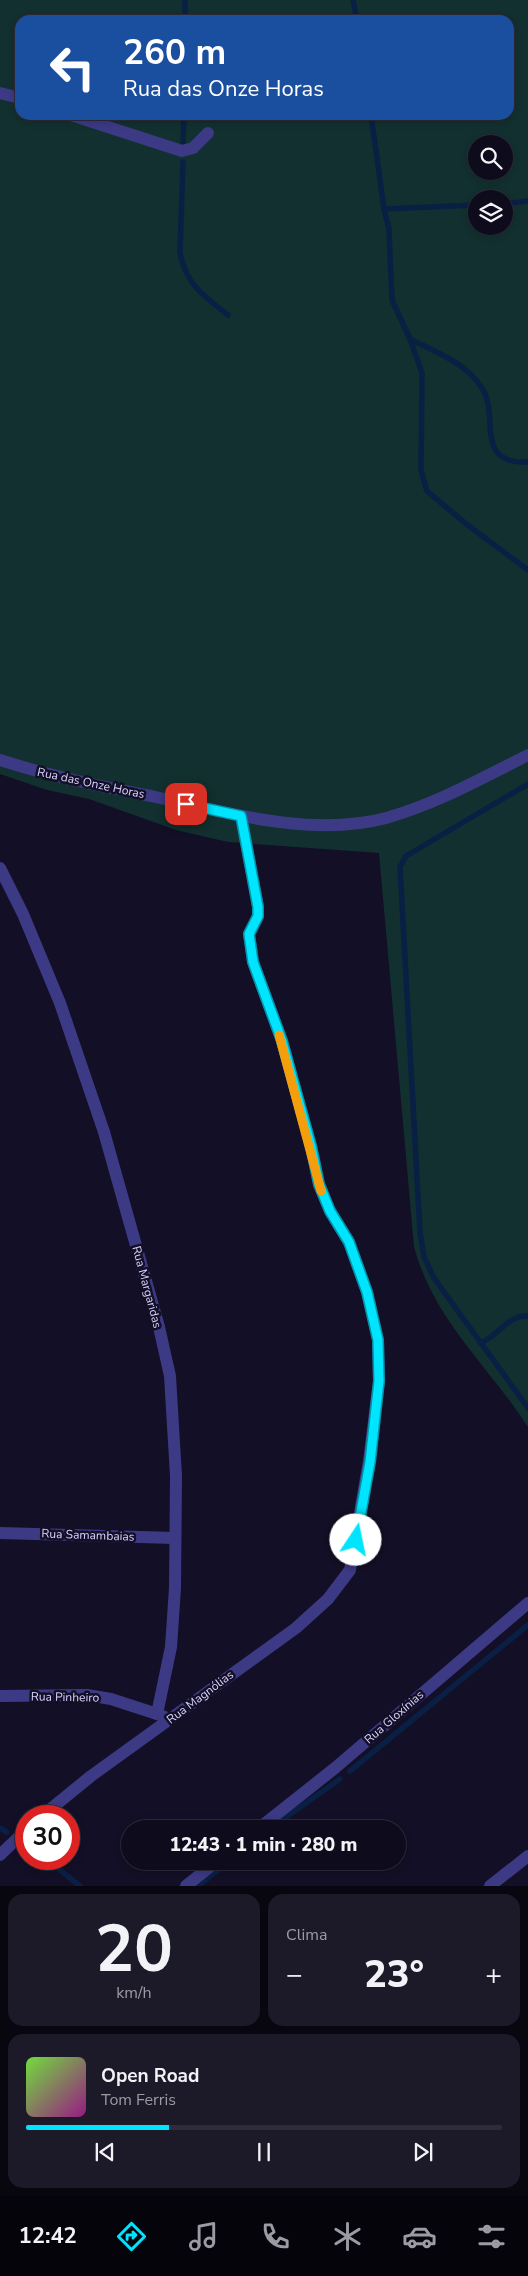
<!DOCTYPE html>
<html lang="pt">
<head>
<meta charset="utf-8">
<style>
	:root { --surface:#0e0b1c; --page:#1c1929; --text:#f1f3f6; --muted:#9b9ba3; --line:#2e2b3b; --accent:#00e5ff }
	body { margin:0; font-family:"Nunito Sans",sans-serif; background:var(--page); color:var(--text); height:100vh; display:flex; flex-direction:column; font-size:19px; white-space:nowrap }
	* { box-sizing:border-box; margin:0 }
	p { font-size:16px; color:var(--muted) }
	.icon { flex:none; width:28px; height:28px; fill:none; stroke:currentColor; stroke-width:2; stroke-linecap:round; stroke-linejoin:round }
	.map { position:relative; height:1886px; overflow:hidden }
	.drawer { display:flex; flex-direction:column; gap:8px; padding:8px; background:#08060f; flex:1 }
	.drawer>* { flex:none }
	.guide { position:absolute; left:15px; top:15px; width:499px; height:105px; border-radius:15px; box-shadow:0 2px 8px #0003,0 0 0 1px var(--line); background:#1a4fa0; color:#fff; overflow:hidden }
	.controls { position:absolute; left:468px; top:135px; display:grid; gap:10px }
	.controls a { display:grid; place-items:center; width:45px; height:45px; border-radius:50%; background:var(--surface); box-shadow:0 2px 8px #0003,0 0 0 1px var(--line); font-size:25px }
	.speed { position:absolute; left:15px; top:1805px; display:flex; gap:10px; font-size:25px; font-weight:700; text-align:center }
	.speed>* { display:grid; place-content:center; width:65px; height:65px; border-radius:50%; background:var(--surface); box-shadow:0 2px 8px #0003,0 0 0 1px var(--line); line-height:1 }
	.speed .limit { border:8px solid #d22; background:#fff; color:#111 }
	.pin { position:absolute; display:grid; place-items:center; width:42px; height:42px; color:#fff; margin:-21px; border-radius:10px; box-shadow:0 2px 8px #0006 }
	.me { position:absolute; width:55px; margin:-28px; rotate:11deg; stroke-linejoin:round; filter:drop-shadow(0 0 4px #0008) }
	.turn { display:flex; align-items:center; gap:18px; height:105px; padding:0 25px; font-size:22px }
	.turn .icon { width:65px; height:65px; stroke-width:2.5 }
	.turn b { display:block; font-size:35px; line-height:42px }
	.big { font-size:38px; font-weight:800; line-height:1.1 }
	.drawer .tile { flex:1; display:flex; flex-direction:column; justify-content:center; gap:8px; min-width:0; padding:0 18px; border-radius:15px; background:var(--page) }
	.drawer .dial { align-items:center; gap:0 }
	.dial b { font-size:65px; line-height:1 }
	.song { display:flex; align-items:center; gap:15px }
	.cover { width:60px; height:60px; border-radius:8px; background:linear-gradient(135deg,hsl(100 70% 55%),hsl(310 70% 35%)) }
	.played { height:5px; border-radius:2px; background:linear-gradient(90deg,var(--accent) 30%,var(--line) 30%) }
	.keys { display:flex; justify-content:space-around; direction:ltr }
	.heat { display:flex; justify-content:space-between; align-items:center; font-size:28px; direction:ltr }
	.drawer .tiles { flex:1; display:grid; gap:8px; grid-template-columns:1fr 1fr }
	.tile:last-child { grid-column:span 2 }
	.trip { position:absolute; left:121px; top:1820px; width:285px; height:50px; border-radius:25px; background:var(--surface); box-shadow:0 2px 8px #0003,0 0 0 1px var(--line); font-weight:800; line-height:50px; text-align:center }
	.tab-bar { display:flex; height:80px; justify-content:space-around; align-items:center; background:#06040b; color:var(--muted) }
	.tab-bar .icon { width:35px; height:35px }
	.tab-bar .active { color:var(--accent) }
	.tab-bar b { font-size:22px; color:var(--text) }
	.map>svg:first-child { display:block }
</style>
</head>
<body>
<div class="map">
<svg width="528" height="1886" viewBox="0 0 528 1886">
	<rect width="100%" height="100%" fill="#130f26"/>
	<path fill="#12302f" fill-rule="evenodd" d="M0 0H528V1427C488 1365 435 1322 414 1247L379 853 228 842 176 830 89 799 47 790 0 774ZM20 20H509V115H20ZM476 144H504V171H476ZM476 199H504V226H476Z"/>
	<g fill="none" stroke-linecap="round" stroke-linejoin="round">
		<g stroke="#0a1f44" stroke-width="5.5">
			<polyline points="353,0 357,20"/>
			<polyline points="185,20 185,0"/>
			<polyline points="371,115 384,209 389,229 392,300 410,339 422,373 421,470 427,491 465,523 528,570"/>
			<polyline points="183,145 184,115"/>
			<path d="M183 162 180 253C187 286 203 295 228 315"/>
			<polyline points="504,204 528,201"/>
			<polyline points="384,209 476,205"/>
			<path d="M410 339C436 352 465 362 482 388 500 415 473 465 528 462"/>
			<polyline points="528,784 406,856 400,867 420,1232 424,1257 434,1278 528,1408"/>
			<path d="M480 1343C498 1337 507 1315 528 1316"/>
			<polyline points="350,1771 528,1625"/>
			<polyline points="0,1828 7,1832"/>
			<polyline points="269,1829 340,1779"/>
			<polyline points="46,1859 80,1886"/>
			<polyline points="198,1886 229,1861"/>
		</g>
		<g stroke="#3d3a85" stroke-width="12">
			<polyline points="0,93 20,98"/>
			<polyline points="71,115 182,151 193,148 208,133"/>
			<path d="M0 760C49 776 100 786 151 796 224 812 312 838 386 818 436 804 482 778 528 755"/>
			<polyline points="0,868 23,914 60,1003 104,1132 159,1327 170,1376 176,1476 175,1588 171,1647 157,1714 170,1719"/>
			<polyline points="0,1533 175,1538"/>
			<polyline points="0,1696 87,1695 111,1699 157,1714"/>
			<polyline points="42,1816 91,1776 296,1628 328,1599 350,1570 369,1461 379,1381 378,1340 367,1292 349,1242 330,1211 319,1185 311,1146 282,1041 253,962 249,934 258,916 258,907 241,816"/>
			<polyline points="258,1829 335,1768 528,1603"/>
			<polyline points="0,1855 26,1830"/>
			<polyline points="186,1886 217,1861"/>
			<polyline points="490,1886 528,1856"/>
		</g>
	</g>
	<g fill="none" stroke-linecap="round" stroke-linejoin="round">
		<g stroke="#0095a6" stroke-width="12">
			<polyline id="route" points="186,804 241,816 258,907 258,916 249,934 253,962 282,1041 311,1146 319,1184 330,1211 349,1242 367,1292 378,1340 379,1381 370,1462 356,1540"/>
		</g>
		<use href="#route" stroke="#00e5ff" stroke-width="9"/>
		<polyline stroke="#f59e0b" stroke-width="9" points="279,1035 321,1191"/>
	</g>
	<g text-anchor="middle" stroke-width="5" stroke-linejoin="round" paint-order="stroke">
		<g font-size="12" fill="#d9d4ff" stroke="#130f26">
			<text transform="translate(91 783) rotate(12)" y="4">Rua das Onze Horas</text>
			<text transform="translate(147 1287) rotate(75)" y="4">Rua Margaridas</text>
			<text transform="translate(88 1535) rotate(2)" y="4">Rua Samambaias</text>
			<text transform="translate(65 1697) rotate(1)" y="4">Rua Pinheiro</text>
			<text transform="translate(200 1697) rotate(-37)" y="4">Rua Magnólias</text>
			<text transform="translate(394 1717) rotate(-41)" y="4">Rua Gloxínias</text>
		</g>
	</g>
</svg>
<div class="controls">
<a><svg class="icon" aria-label="search" viewBox="0 0 24 24"><circle cx="10" cy="10" r="6"/><path d="M15 15l6 6"/></svg></a>
<a><svg class="icon" aria-label="layers" viewBox="0 0 24 24"><path d="M12 4l9 5-9 5-9-5zM3 14l9 5 9-5"/></svg></a>
</div>
<div class="speed"><div class="limit">30</div></div>
<div class="pin" style="left:186px;top:804px;background:#d93025"><svg class="icon" aria-label="arrive" viewBox="0 0 24 24"><path d="M6 21V4h12l-3 4 3 4H6"/></svg></div>
<svg class="me" style="left:356px;top:1540px" viewBox="-20 -20 40 40"><circle r="19" fill="#fff"/><path d="M0-13L10 11 0 6-10 11z" fill="#00e5ff"/></svg>
<div class="trip">12:43 · 1 min · 280 m</div>
<div class="guide">
<div class="turn"><svg class="icon" aria-label="left" viewBox="0 0 24 24"><path d="M17 20v-9H6M10 6l-5 5 5 5"/></svg><div><b>260 m</b>Rua das Onze Horas</div></div>
</div>
</div>
<section class="drawer">
<div class="tiles">
<div class="tile dial"><b>20</b><p>km/h</p></div>
<div class="tile"><p>Clima</p>
<div class="heat"><a>−</a><b class="big">23°</b><a>+</a></div>
</div>
<div class="tile">
<div class="song"><i class="cover"></i><div><b>Open Road</b><p>Tom Ferris</p></div></div>
<div class="played"></div>
<div class="keys"><svg class="icon" aria-label="previous" viewBox="0 0 24 24"><path d="M18 5L8 12l10 7zM5 5v14"/></svg><svg class="icon" aria-label="pause" viewBox="0 0 24 24"><path d="M8 5v14M16 5v14"/></svg><svg class="icon" aria-label="next" viewBox="0 0 24 24"><path d="M6 5l10 7-10 7zM19 5v14"/></svg></div>
</div>
</div>
</section>
<nav class="tab-bar">
<b>12:42</b>
<svg class="icon active" aria-label="directions" viewBox="0 0 24 24"><path d="M12 3l9 9-9 9-9-9zM9 14v-3h6M13 9l2 2-2 2"/></svg>
<svg class="icon" aria-label="music" viewBox="0 0 24 24"><path d="M9 18V5l10-2v13"/><circle cx="6" cy="18" r="3"/><circle cx="16" cy="16" r="3"/></svg>
<svg class="icon" aria-label="phone" viewBox="0 0 24 24"><path d="M5 4h4l2 5-3 2q2 4 5 5l2-3 5 2v4C11 20 4 13 5 4z"/></svg>
<svg class="icon" aria-label="climate" viewBox="0 0 24 24"><path d="M12 3v18M4 7l16 10M4 17L20 7"/></svg>
<svg class="icon" aria-label="car" viewBox="0 0 24 24"><path d="M5 17H2v-5l4-1 3-4h7l3 4 3 1v5h-3M9 17h6M6 11h13"/><circle cx="7" cy="17" r="2"/><circle cx="17" cy="17" r="2"/></svg>
<svg class="icon" aria-label="filters" viewBox="0 0 24 24"><path d="M4 7h16M4 17h16"/><circle cx="9" cy="7" r="2"/><circle cx="15" cy="17" r="2"/></svg>
</nav>
</body>
</html>
